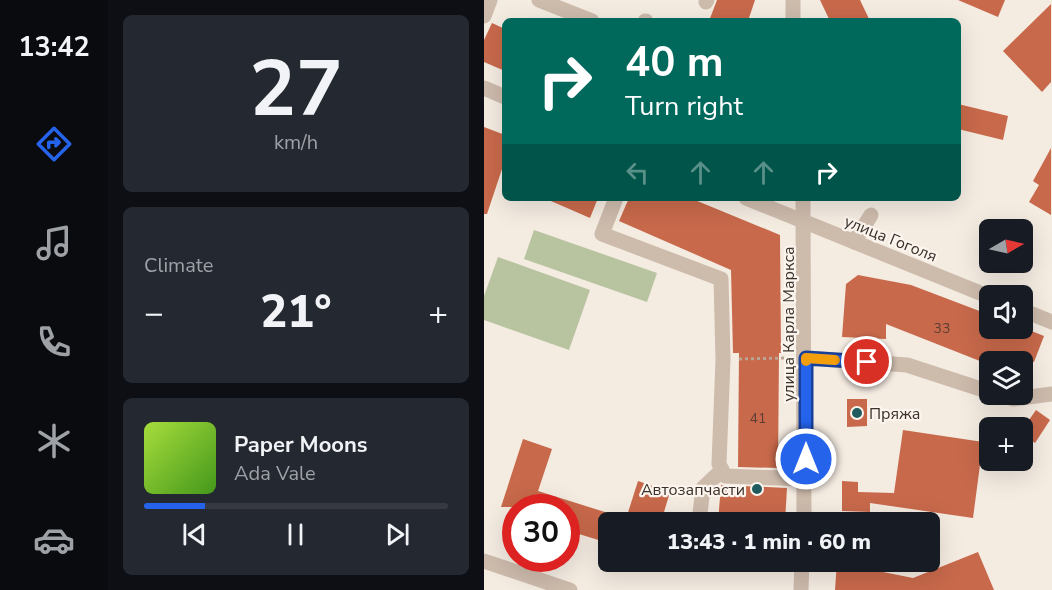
<!DOCTYPE html>
<html lang="en">
<head>
<meta charset="utf-8">
<style>
	:root { --surface:#171b24; --page:#242831; --text:#f1f3f6; --muted:#9ea1a6; --line:#363941; --accent:#2563eb }
	body { margin:0; font-family:"Nunito Sans",sans-serif; background:var(--page); color:var(--text); height:100vh; display:flex; flex-direction:column; font-size:22px; white-space:nowrap }
	* { box-sizing:border-box; margin:0 }
	p { font-size:20px; color:var(--muted) }
	.icon { flex:none; width:33px; height:33px; fill:none; stroke:currentColor; stroke-width:2; stroke-linecap:round; stroke-linejoin:round }
	.map { position:relative; flex:1; overflow:hidden }
	.side { display:flex; flex-direction:column; gap:15px; padding:15px; background:#0d0f14; width:376px }
	.side>* { flex:none }
	.top-card { position:absolute; left:18px; top:18px; width:459px; height:183px; border-radius:9px; box-shadow:0 6px 24px #0002; background:#00695c; color:#fff; overflow:hidden }
	.needle { width:39px; rotate:81deg }
	.buttons { position:absolute; left:495px; top:219px; display:grid; gap:12px }
	.buttons a { display:grid; place-items:center; width:54px; height:54px; border-radius:9px; background:var(--surface); box-shadow:0 6px 24px #0002; font-size:30px }
	.speed { position:absolute; left:18px; top:494px; display:flex; gap:12px; font-size:30px; font-weight:700; text-align:center }
	.speed>* { display:grid; place-content:center; width:78px; height:78px; border-radius:50%; background:var(--surface); box-shadow:0 6px 24px #0002; line-height:1 }
	.speed .limit { border:9px solid #d22; background:#fff; color:#111 }
	.pin { position:absolute; display:grid; place-items:center; width:51px; height:51px; color:#fff; margin:-26px; border:3px solid #fff; border-radius:50%; box-shadow:0 2px 6px #0007 }
	.me { position:absolute; width:66px; margin:-33px; rotate:0deg; stroke-linejoin:round; filter:drop-shadow(0 0 4px #0008) }
	.turn { display:flex; align-items:center; gap:21px; height:126px; padding:0 24px; font-size:27px }
	.turn .icon { width:78px; height:78px; stroke-width:2.5 }
	.turn b { display:block; font-size:42px; line-height:51px }
	.lanes { display:flex; align-items:center; height:57px; padding:0 24px; background:#0003; justify-content:center; gap:30px; direction:ltr }
	.lanes .off { opacity:.35 }
	.big { font-size:45px; font-weight:800; line-height:1.1 }
	.side .tile { flex:1; display:flex; flex-direction:column; justify-content:center; gap:9px; min-width:0; padding:0 21px; border-radius:9px; background:var(--page) }
	.side .dial { align-items:center; gap:0 }
	.dial b { font-size:78px; line-height:1 }
	.song { display:flex; align-items:center; gap:18px }
	.cover { width:72px; height:72px; border-radius:9px; background:linear-gradient(135deg,hsl(80 70% 55%),hsl(100 70% 35%)) }
	.played { height:6px; border-radius:3px; background:linear-gradient(90deg,var(--accent) 20%,var(--line) 20%) }
	.keys { display:flex; justify-content:space-around; direction:ltr }
	.heat { display:flex; justify-content:space-between; align-items:center; font-size:33px; direction:ltr }
	.trip { position:absolute; left:114px; top:512px; width:342px; height:60px; border-radius:9px; background:var(--surface); box-shadow:0 6px 24px #0002; font-weight:800; line-height:60px; text-align:center }
	main { display:flex; flex:1; min-height:0 }
	.tabs { display:flex; flex-direction:column; width:108px; justify-content:space-around; align-items:center; background:#090b0e; color:var(--muted) }
	.tabs .icon { width:42px; height:42px }
	.tabs .on { color:var(--accent) }
	.tabs b { font-size:27px; color:var(--text) }
	.map>svg:first-child { display:block }
</style>
</head>
<body>
<main>
<nav class="tabs">
<b>13:42</b>
<svg class="icon on" aria-label="directions" viewBox="0 0 24 24"><path d="M12 3l9 9-9 9-9-9zM9 14v-3h6M13 9l2 2-2 2"/></svg>
<svg class="icon" aria-label="music" viewBox="0 0 24 24"><path d="M9 18V5l10-2v13"/><circle cx="6" cy="18" r="3"/><circle cx="16" cy="16" r="3"/></svg>
<svg class="icon" aria-label="phone" viewBox="0 0 24 24"><path d="M5 4h4l2 5-3 2q2 4 5 5l2-3 5 2v4C11 20 4 13 5 4z"/></svg>
<svg class="icon" aria-label="climate" viewBox="0 0 24 24"><path d="M12 3v18M4 7l16 10M4 17L20 7"/></svg>
<svg class="icon" aria-label="car" viewBox="0 0 24 24"><path d="M5 17H2v-5l4-1 3-4h7l3 4 3 1v5h-3M9 17h6M6 11h13"/><circle cx="7" cy="17" r="2"/><circle cx="17" cy="17" r="2"/></svg>
</nav>
<section class="side">
<div class="tile dial"><b>27</b><p>km/h</p></div>
<div class="tile"><p>Climate</p>
<div class="heat"><a>−</a><b class="big">21°</b><a>+</a></div>
</div>
<div class="tile">
<div class="song"><i class="cover"></i><div><b>Paper Moons</b><p>Ada Vale</p></div></div>
<div class="played"></div>
<div class="keys"><svg class="icon" aria-label="previous" viewBox="0 0 24 24"><path d="M18 5L8 12l10 7zM5 5v14"/></svg><svg class="icon" aria-label="pause" viewBox="0 0 24 24"><path d="M8 5v14M16 5v14"/></svg><svg class="icon" aria-label="next" viewBox="0 0 24 24"><path d="M6 5l10 7-10 7zM19 5v14"/></svg></div>
</div>
</section>
<div class="map">
<svg width="568" height="590" viewBox="0 0 568 590">
	<rect width="100%" height="100%" fill="#f4ebe1"/>
	<g fill="#b8c4a0">
		<polygon points="50,230 173,273 163,302 40,259"/>
		<polygon points="14,257 106,290 85,350 0,320 0,296"/>
	</g>
	<g fill="#c8694b">
		<polygon points="233,0 271,0 264,21 225,21"/>
		<polygon points="336,0 376,0 386,21 346,21"/>
		<polygon points="474,0 521,0 514,17"/>
		<polygon points="567,4 567,82 558,92 519,51"/>
		<polygon points="8,23 21,29 21,71 0,62 0,40"/>
		<polygon points="474,104 524,116 519,140 474,129"/>
		<polygon points="0,127 21,135 21,160 3,214 0,214"/>
		<polygon points="567,148 567,215 545,202 555,185 549,181"/>
		<polygon points="60,198 114,198 106,218"/>
		<polygon points="145,198 206,198 296,235 297,353 295,353 294,468 254,467 255,353 249,353 247,270 135,221"/>
		<polygon points="374,275 427,285 506,315 506,328 540,328 560,336 550,362 506,362 506,365 402,324 402,339 358,337 362,284"/>
		<polygon points="363,399 383,399 383,426 363,427"/>
		<polygon points="552,410 566,420 551,443 538,434 538,430"/>
		<polygon points="419,430 499,442 489,518 386,503 386,512 358,511 358,481 374,482 374,492 410,493"/>
		<polygon points="39,439 68,449 54,491 124,513 124,543 82,530 82,507 17,507"/>
		<polygon points="154,481 186,492 177,522 141,522"/>
		<polygon points="237,485 303,488 301,522 234,522"/>
		<polygon points="494,552 510,590 351,590 353,561 384,561 384,569 429,578"/>
	</g>
	<g fill="none" stroke-linecap="round" stroke-linejoin="round">
		<polyline stroke="#b9a596" stroke-width="3" stroke-dasharray="3 3" stroke-linecap="butt" points="255,359 303,358"/>
		<g stroke="#cdbbac" stroke-width="15">
			<polyline points="55,0 108,21"/>
			<polyline points="222,2 223,0"/>
			<polyline points="0,16 6,0"/>
			<polyline points="161,21 162,21"/>
			<polyline points="309,21 309,0"/>
			<polyline points="0,88 21,97"/>
			<polyline points="132,198 118,234 237,279 239,359 235,464 241,476 322,479"/>
			<polyline points="262,198 506,297"/>
			<polyline points="319,198 320,522"/>
			<polyline points="370,242 387,215"/>
			<polyline points="538,310 568,322"/>
			<polyline points="322,358 423,365 506,392"/>
			<polyline points="515,394 529,399 568,394"/>
			<polyline points="320,519 389,522"/>
			<polyline points="215,522 219,488 238,470"/>
			<polyline points="0,561 86,590"/>
			<polyline points="317,590 318,561"/>
		</g>
	</g>
	<g fill="none" stroke-linecap="round" stroke-linejoin="round">
		<g stroke="#184099" stroke-width="15">
			<polyline id="route" points="322,459 322,358 383,362"/>
		</g>
		<use href="#route" stroke="#2563eb" stroke-width="10"/>
		<polyline stroke="#f59e0b" stroke-width="10" points="322,361 322,358 351,360"/>
	</g>
	<g fill="#1f5a5e" stroke="#fbf5ee" stroke-width="2">
		<circle cx="373" cy="413" r="6"/>
		<circle cx="273" cy="489" r="6"/>
	</g>
	<g text-anchor="middle" stroke-width="4.5" stroke-linejoin="round" paint-order="stroke">
		<g font-size="14" fill="#5e3e33">
			<text x="458" y="333">33</text>
			<text x="274" y="423">41</text>
		</g>
		<g font-size="16" fill="#3b302b" stroke="#fbf5ee">
			<text transform="translate(407 238) rotate(22)" y="6">улица Гоголя</text>
			<text transform="translate(304 324) rotate(-90)" y="6">улица Карла Маркса</text>
		</g>
		<g font-size="16" fill="#3b302b" stroke="#fbf5ee" text-anchor="start">
			<text x="385" y="419">Пряжа</text>
			<text x="261" y="495" text-anchor="end">Автозапчасти</text>
		</g>
	</g>
</svg>
<div class="buttons">
<a><svg class="needle" viewBox="-14 -14 28 28"><path d="M0-13l5 13h-10z" fill="#e53935"/><path d="M0 13l5-13h-10z" fill="#9ea1a6"/></svg></a>
<a><svg class="icon" aria-label="sound" viewBox="0 0 24 24"><path d="M4 9h4l5-4v14l-5-4H4zM17 9q2 3 0 6"/></svg></a>
<a><svg class="icon" aria-label="layers" viewBox="0 0 24 24"><path d="M12 4l9 5-9 5-9-5zM3 14l9 5 9-5"/></svg></a>
<a>+</a>
</div>
<div class="speed"><div class="limit">30</div></div>
<div class="pin" style="left:383px;top:362px;background:#d93025"><svg class="icon" aria-label="arrive" viewBox="0 0 24 24"><path d="M6 21V4h12l-3 4 3 4H6"/></svg></div>
<svg class="me" style="left:322px;top:459px" viewBox="-20 -20 40 40"><circle r="17" fill="#2563eb" stroke="#fff" stroke-width="3"/><path d="M0-11L8 9 0 5-8 9z" fill="#fff"/></svg>
<div class="trip">13:43 · 1 min · 60 m</div>
<div class="top-card">
<div class="turn"><svg class="icon" aria-label="right" viewBox="0 0 24 24"><path d="M7 20v-9h11M14 6l5 5-5 5"/></svg><div><b>40 m</b>Turn right</div></div>
<div class="lanes"><svg class="icon off" aria-label="left" viewBox="0 0 24 24"><path d="M17 20v-9H6M10 6l-5 5 5 5"/></svg><svg class="icon off" aria-label="ahead" viewBox="0 0 24 24"><path d="M12 20V5M6 11l6-6 6 6"/></svg><svg class="icon off" aria-label="ahead" viewBox="0 0 24 24"><path d="M12 20V5M6 11l6-6 6 6"/></svg><svg class="icon" aria-label="right" viewBox="0 0 24 24"><path d="M7 20v-9h11M14 6l5 5-5 5"/></svg></div>
</div>
</div>
</main>
</body>
</html>
